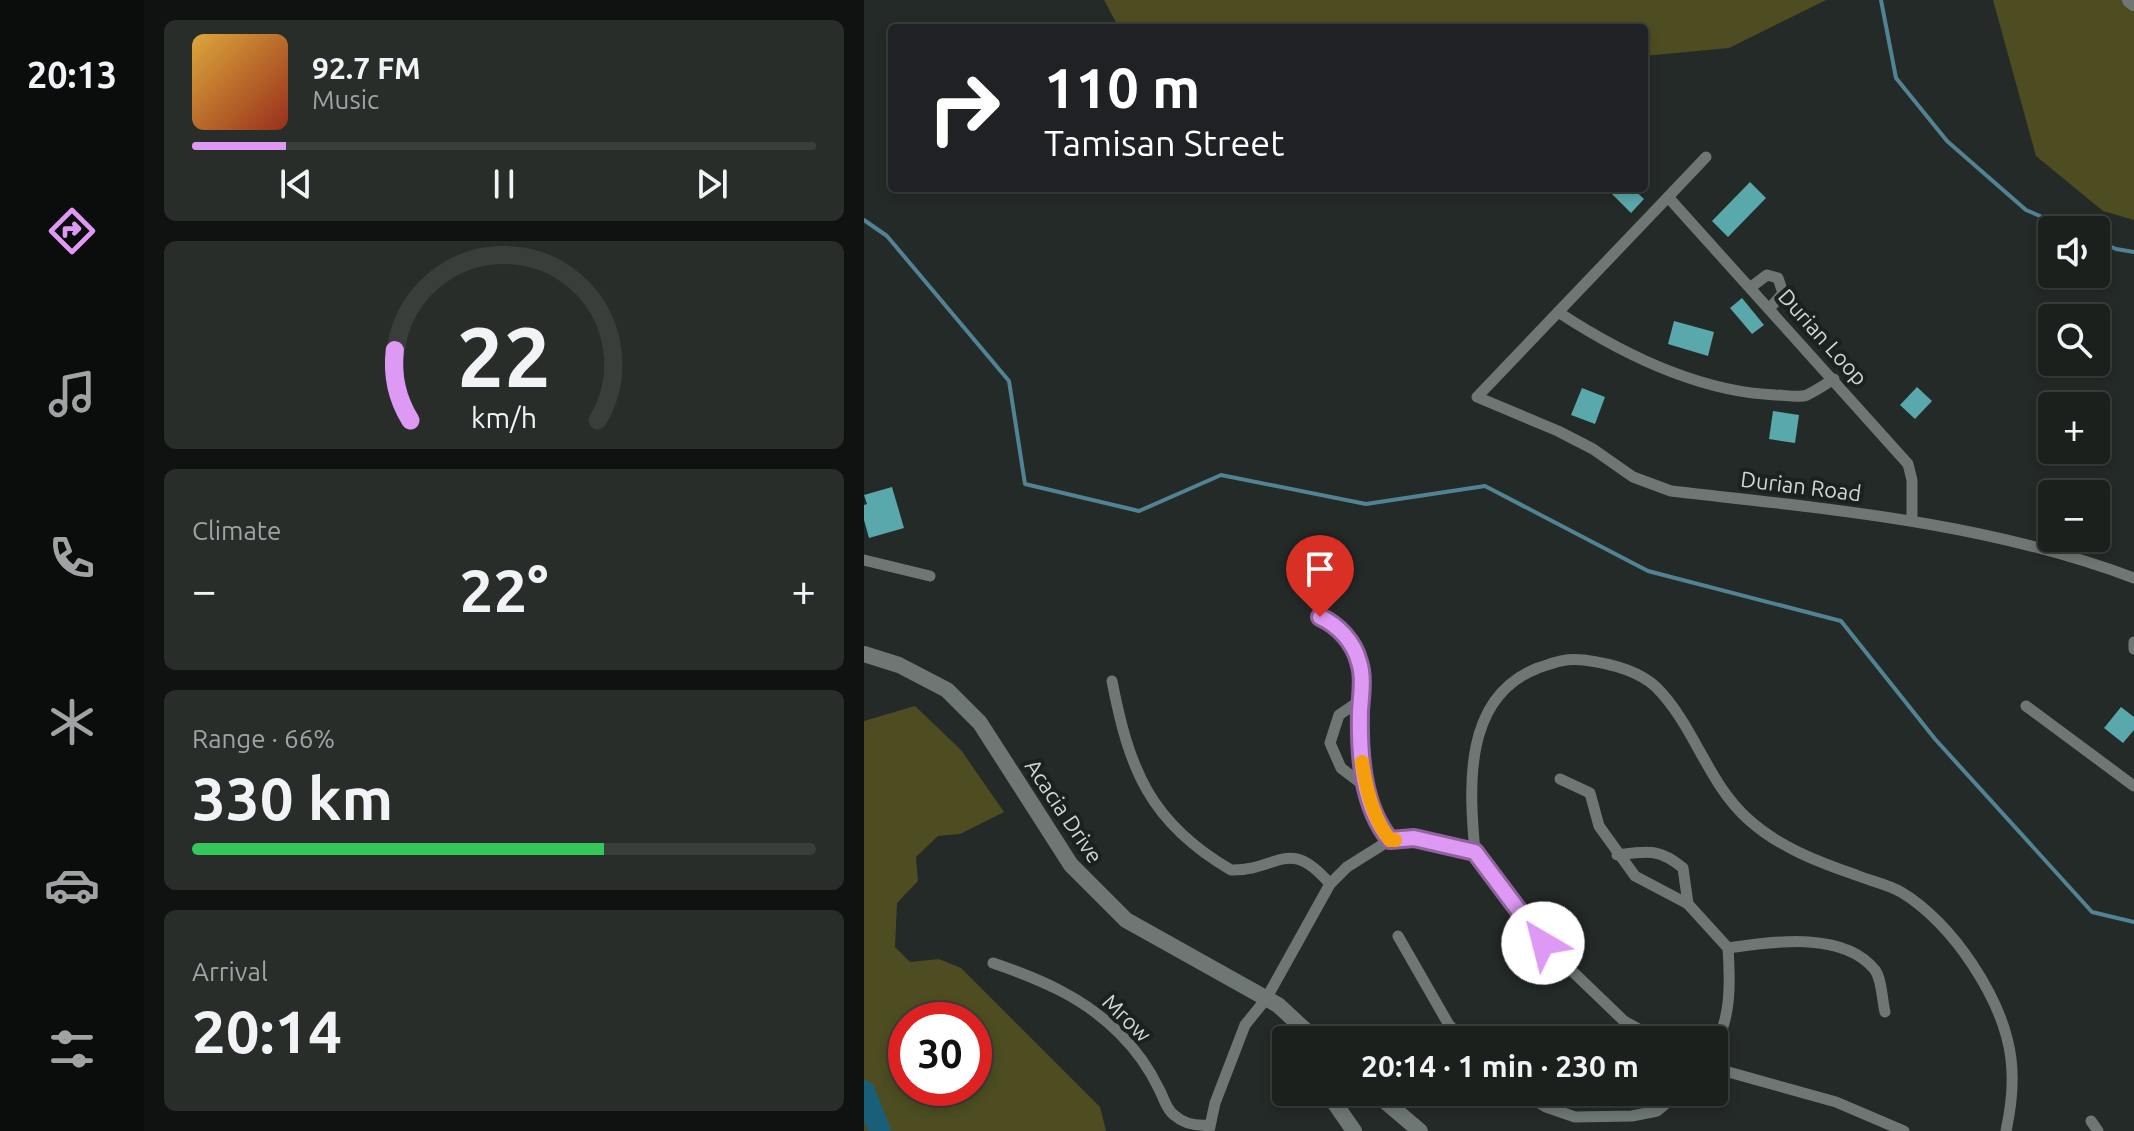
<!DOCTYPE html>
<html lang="en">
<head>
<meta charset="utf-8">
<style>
	:root { --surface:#1b201d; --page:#282d2a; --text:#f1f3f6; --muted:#a0a3a4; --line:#393e3b; --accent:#dd99f3 }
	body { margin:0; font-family:Ubuntu,sans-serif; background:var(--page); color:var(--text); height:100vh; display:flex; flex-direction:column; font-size:30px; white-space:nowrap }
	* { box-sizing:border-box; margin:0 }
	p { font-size:26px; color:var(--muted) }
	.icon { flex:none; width:44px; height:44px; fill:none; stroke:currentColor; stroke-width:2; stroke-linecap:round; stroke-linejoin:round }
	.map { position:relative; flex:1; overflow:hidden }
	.side { display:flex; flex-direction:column; gap:20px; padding:20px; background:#0f1210; width:720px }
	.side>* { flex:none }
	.hud { position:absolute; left:24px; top:24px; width:760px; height:168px; border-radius:8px; box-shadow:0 4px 12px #0003,0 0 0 2px var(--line); background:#202124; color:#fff; overflow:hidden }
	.tools { position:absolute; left:1174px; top:216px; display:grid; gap:16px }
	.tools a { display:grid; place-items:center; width:72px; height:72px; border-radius:8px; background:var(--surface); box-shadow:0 4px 12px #0003,0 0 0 2px var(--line); font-size:40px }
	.speed { position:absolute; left:24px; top:1002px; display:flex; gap:16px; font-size:40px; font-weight:700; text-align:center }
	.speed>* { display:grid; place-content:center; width:104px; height:104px; border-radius:50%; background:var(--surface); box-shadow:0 4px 12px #0003,0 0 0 2px var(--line); line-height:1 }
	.speed .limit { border:12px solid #d22; background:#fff; color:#111 }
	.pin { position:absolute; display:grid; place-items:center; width:68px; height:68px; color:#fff; margin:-82px -34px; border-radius:50% 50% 50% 0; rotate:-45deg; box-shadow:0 0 8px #0007 }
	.pin .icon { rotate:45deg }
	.me { position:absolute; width:88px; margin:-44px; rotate:323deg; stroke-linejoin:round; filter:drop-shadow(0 0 6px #0008) }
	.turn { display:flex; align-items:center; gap:28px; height:168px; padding:0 24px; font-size:36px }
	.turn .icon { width:104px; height:104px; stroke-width:2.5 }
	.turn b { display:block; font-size:56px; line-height:68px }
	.big { font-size:60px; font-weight:700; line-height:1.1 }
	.side .card { flex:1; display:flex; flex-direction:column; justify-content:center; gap:12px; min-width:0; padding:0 28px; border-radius:12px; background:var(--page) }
	.side .dial { align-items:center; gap:0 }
	.dial svg { height:208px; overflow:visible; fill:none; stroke:var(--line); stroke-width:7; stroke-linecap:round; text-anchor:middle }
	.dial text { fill:var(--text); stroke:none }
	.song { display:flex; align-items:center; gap:24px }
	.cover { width:96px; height:96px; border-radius:12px; background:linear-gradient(135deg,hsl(40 70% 55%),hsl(10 70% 35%)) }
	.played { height:8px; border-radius:4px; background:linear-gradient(90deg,var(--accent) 15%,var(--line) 15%) }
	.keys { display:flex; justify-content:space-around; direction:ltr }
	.heat { display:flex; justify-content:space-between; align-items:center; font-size:44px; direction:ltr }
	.charge { height:12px; border-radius:6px; background:linear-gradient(90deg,#34c759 66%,var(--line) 0) }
	.trip { position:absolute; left:408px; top:1026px; width:456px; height:80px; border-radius:8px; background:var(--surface); box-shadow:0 4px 12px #0003,0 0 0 2px var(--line); font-weight:700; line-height:80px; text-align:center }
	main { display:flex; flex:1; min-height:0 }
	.tab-bar { display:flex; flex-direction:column; width:144px; justify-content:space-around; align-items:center; background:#0b0d0c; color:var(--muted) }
	.tab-bar .icon { width:56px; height:56px }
	.tab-bar .selected { color:var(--accent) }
	.tab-bar b { font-size:36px; color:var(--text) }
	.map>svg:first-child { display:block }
</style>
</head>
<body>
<main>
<nav class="tab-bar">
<b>20:13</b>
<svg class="icon selected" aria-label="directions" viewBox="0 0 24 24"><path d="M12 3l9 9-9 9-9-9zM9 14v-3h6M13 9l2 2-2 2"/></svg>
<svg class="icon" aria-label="music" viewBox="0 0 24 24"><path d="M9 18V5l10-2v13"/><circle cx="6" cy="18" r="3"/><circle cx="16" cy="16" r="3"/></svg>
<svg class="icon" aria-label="phone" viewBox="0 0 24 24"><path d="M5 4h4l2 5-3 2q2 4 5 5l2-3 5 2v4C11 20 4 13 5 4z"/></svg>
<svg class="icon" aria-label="climate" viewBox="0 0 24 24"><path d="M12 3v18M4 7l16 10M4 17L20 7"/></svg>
<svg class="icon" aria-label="car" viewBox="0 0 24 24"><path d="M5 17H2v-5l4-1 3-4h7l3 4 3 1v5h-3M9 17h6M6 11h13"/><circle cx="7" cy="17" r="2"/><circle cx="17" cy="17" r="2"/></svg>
<svg class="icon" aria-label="filters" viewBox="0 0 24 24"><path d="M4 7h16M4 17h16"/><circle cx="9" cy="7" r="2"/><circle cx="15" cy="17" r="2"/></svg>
</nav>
<section class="side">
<div class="card">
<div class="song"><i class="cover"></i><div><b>92.7 FM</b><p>Music</p></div></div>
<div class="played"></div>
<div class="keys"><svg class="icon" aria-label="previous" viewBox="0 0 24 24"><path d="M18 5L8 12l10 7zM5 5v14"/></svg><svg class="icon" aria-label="pause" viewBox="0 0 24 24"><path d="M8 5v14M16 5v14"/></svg><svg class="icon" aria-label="next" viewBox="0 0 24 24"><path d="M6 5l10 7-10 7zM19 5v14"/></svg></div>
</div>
<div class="card dial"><svg viewBox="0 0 100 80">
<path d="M14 69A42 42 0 1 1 86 69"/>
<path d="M14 69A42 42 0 0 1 8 42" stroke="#dd99f3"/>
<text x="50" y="56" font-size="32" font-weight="700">22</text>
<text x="50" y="72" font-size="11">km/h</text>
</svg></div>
<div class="card"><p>Climate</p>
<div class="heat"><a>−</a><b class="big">22°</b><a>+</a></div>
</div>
<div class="card"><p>Range · 66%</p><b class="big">330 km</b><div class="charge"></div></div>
<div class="card"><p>Arrival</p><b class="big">20:14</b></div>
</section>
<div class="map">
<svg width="1270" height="1131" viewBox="0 0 1270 1131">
	<rect width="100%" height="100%" fill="#242a27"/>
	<g fill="#4d4d21" fill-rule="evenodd">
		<polygon points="240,0 962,0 865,48 780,56 780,28 255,28"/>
		<polygon points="1129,0 1270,0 1270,220 1239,211 1172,156"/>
		<path d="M51 706 97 750 140 812 96 834 74 836 52 857 54 881 33 903 31 947 46 962 75 959 97 968 236 1107 242 1131H0V721ZM42 1020H110V1088H42Z"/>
	</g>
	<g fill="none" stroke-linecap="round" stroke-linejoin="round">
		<g stroke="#518394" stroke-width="4">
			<polyline points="1017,0 1032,78 1083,141 1162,210 1209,230"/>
			<polyline points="0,220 23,236 145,381 161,484 275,511 357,475 502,504 621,486 784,571 977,621 1071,739 1228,912 1270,922"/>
			<polyline points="1232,240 1252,249 1270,252"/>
		</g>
		<polyline stroke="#1a5f79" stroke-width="22" points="0,1091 16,1131"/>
	</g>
	<g fill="#59a8ab">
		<polygon points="886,182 902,198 864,237 848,221"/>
		<polygon points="742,188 768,188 780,199 767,213"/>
		<polygon points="878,298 900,325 888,334 866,308"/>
		<polygon points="810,321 850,332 844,356 804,344"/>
		<polygon points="1053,387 1068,401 1051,419 1036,405"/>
		<polygon points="718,388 741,397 731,424 707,415"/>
		<polygon points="909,411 935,415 931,443 905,439"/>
		<polygon points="28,487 40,528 5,538 0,520 0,505 3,504 0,495"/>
		<polygon points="1257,707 1270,717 1270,730 1259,743 1240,728"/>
	</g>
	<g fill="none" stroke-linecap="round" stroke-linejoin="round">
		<g stroke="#6f7774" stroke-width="11">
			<polyline points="804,197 842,157"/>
			<polyline points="887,287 903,275 914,278 919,293 906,308"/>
			<path d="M694 312C758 354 835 392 912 395 921 395 935 398 943 395 952 391 962 384 970 379"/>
			<path d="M1048 519V480L1044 464 804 197 613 397 694 431 729 449 769 477 807 491C964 509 1121 522 1270 578"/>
			<polyline points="0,560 66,576"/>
			<path d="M456 617C474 625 490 642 496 662 500 677 497 695 496 711 495 754 498 806 526 840"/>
			<polyline points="1270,642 1270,649"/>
			<path d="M248 681C265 769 286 823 367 870 415 871 424 835 466 884"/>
			<polyline points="497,700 475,715 466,743 477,768 502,787"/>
			<polyline points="1162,706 1270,786"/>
			<path d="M696 779 726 793 735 826 771 876 824 904 864 948C866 979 868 1018 850 1046"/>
			<path d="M611 852C605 786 599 697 674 668 691 662 701 658 720 660 743 663 774 670 792 687 831 726 843 783 885 820 915 847 954 862 992 875 1006 881 1023 884 1037 892 1088 922 1140 1000 1147 1059 1150 1083 1147 1108 1142 1131"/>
			<path d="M753 855C783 851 795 848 819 868L824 904"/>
			<polyline points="534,936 585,1025 601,1040"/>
			<path d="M864 948C907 942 979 930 1011 970 1018 980 1018 1000 1021 1012"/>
			<path d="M129 963C176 979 221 998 256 1034 271 1049 286 1070 295 1089 300 1098 302 1109 310 1115 320 1124 331 1126 344 1125"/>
			<polyline points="850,1068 972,1102 1040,1131"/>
			<polyline points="657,1092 682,1107 711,1117 768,1116 793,1111 816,1092"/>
			<polyline points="1227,1121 1234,1131"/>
			<polyline points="345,1131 351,1103 381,1025 402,999 466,884 483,867 526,840 550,838 611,852 679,943 760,1021 795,1040"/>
		</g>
		<g stroke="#6f7774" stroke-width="16">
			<polyline points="1266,0 1270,3"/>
			<polyline points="0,654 35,665 83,690 116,723 207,865 262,920 414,1005 452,1040"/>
			<polyline points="463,1092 490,1131"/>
			<polyline points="510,1092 556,1131"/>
		</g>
	</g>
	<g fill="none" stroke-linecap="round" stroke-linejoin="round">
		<g stroke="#90639e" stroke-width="20">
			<path id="route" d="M456 617C474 625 490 642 495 662 500 677 497 695 496 711 495 754 498 806 526 840L550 838 611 852 679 943"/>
		</g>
		<use href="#route" stroke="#dd99f3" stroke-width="14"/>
		<path stroke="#f59e0b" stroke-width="14" d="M498 762C502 789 509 819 526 840H531"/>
	</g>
	<g text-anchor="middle" stroke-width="8" stroke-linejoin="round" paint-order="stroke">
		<g font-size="22" fill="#d1d6d4" stroke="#1a211e">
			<text transform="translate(959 337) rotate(48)" y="8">Durian Loop</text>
			<text transform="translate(937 486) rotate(7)" y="8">Durian Road</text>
			<text transform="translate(200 811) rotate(56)" y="8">Acacia Drive</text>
			<text transform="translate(263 1018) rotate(44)" y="8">Mrow</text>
		</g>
	</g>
</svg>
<div class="tools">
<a><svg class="icon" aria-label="sound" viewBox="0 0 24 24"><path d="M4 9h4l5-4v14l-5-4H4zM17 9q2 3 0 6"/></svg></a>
<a><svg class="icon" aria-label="search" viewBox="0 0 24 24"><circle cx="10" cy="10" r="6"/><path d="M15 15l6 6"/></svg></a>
<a>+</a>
<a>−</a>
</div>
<div class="speed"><div class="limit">30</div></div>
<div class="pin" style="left:456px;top:617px;background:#d93025"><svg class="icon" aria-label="arrive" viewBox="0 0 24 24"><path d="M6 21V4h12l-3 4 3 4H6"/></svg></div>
<svg class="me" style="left:679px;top:943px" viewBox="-20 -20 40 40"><circle r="19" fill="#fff"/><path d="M0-13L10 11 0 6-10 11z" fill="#dd99f3"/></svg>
<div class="trip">20:14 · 1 min · 230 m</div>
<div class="hud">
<div class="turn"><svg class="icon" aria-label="right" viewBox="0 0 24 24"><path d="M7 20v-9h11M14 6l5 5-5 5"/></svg><div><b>110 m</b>Tamisan Street</div></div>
</div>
</div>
</main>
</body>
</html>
